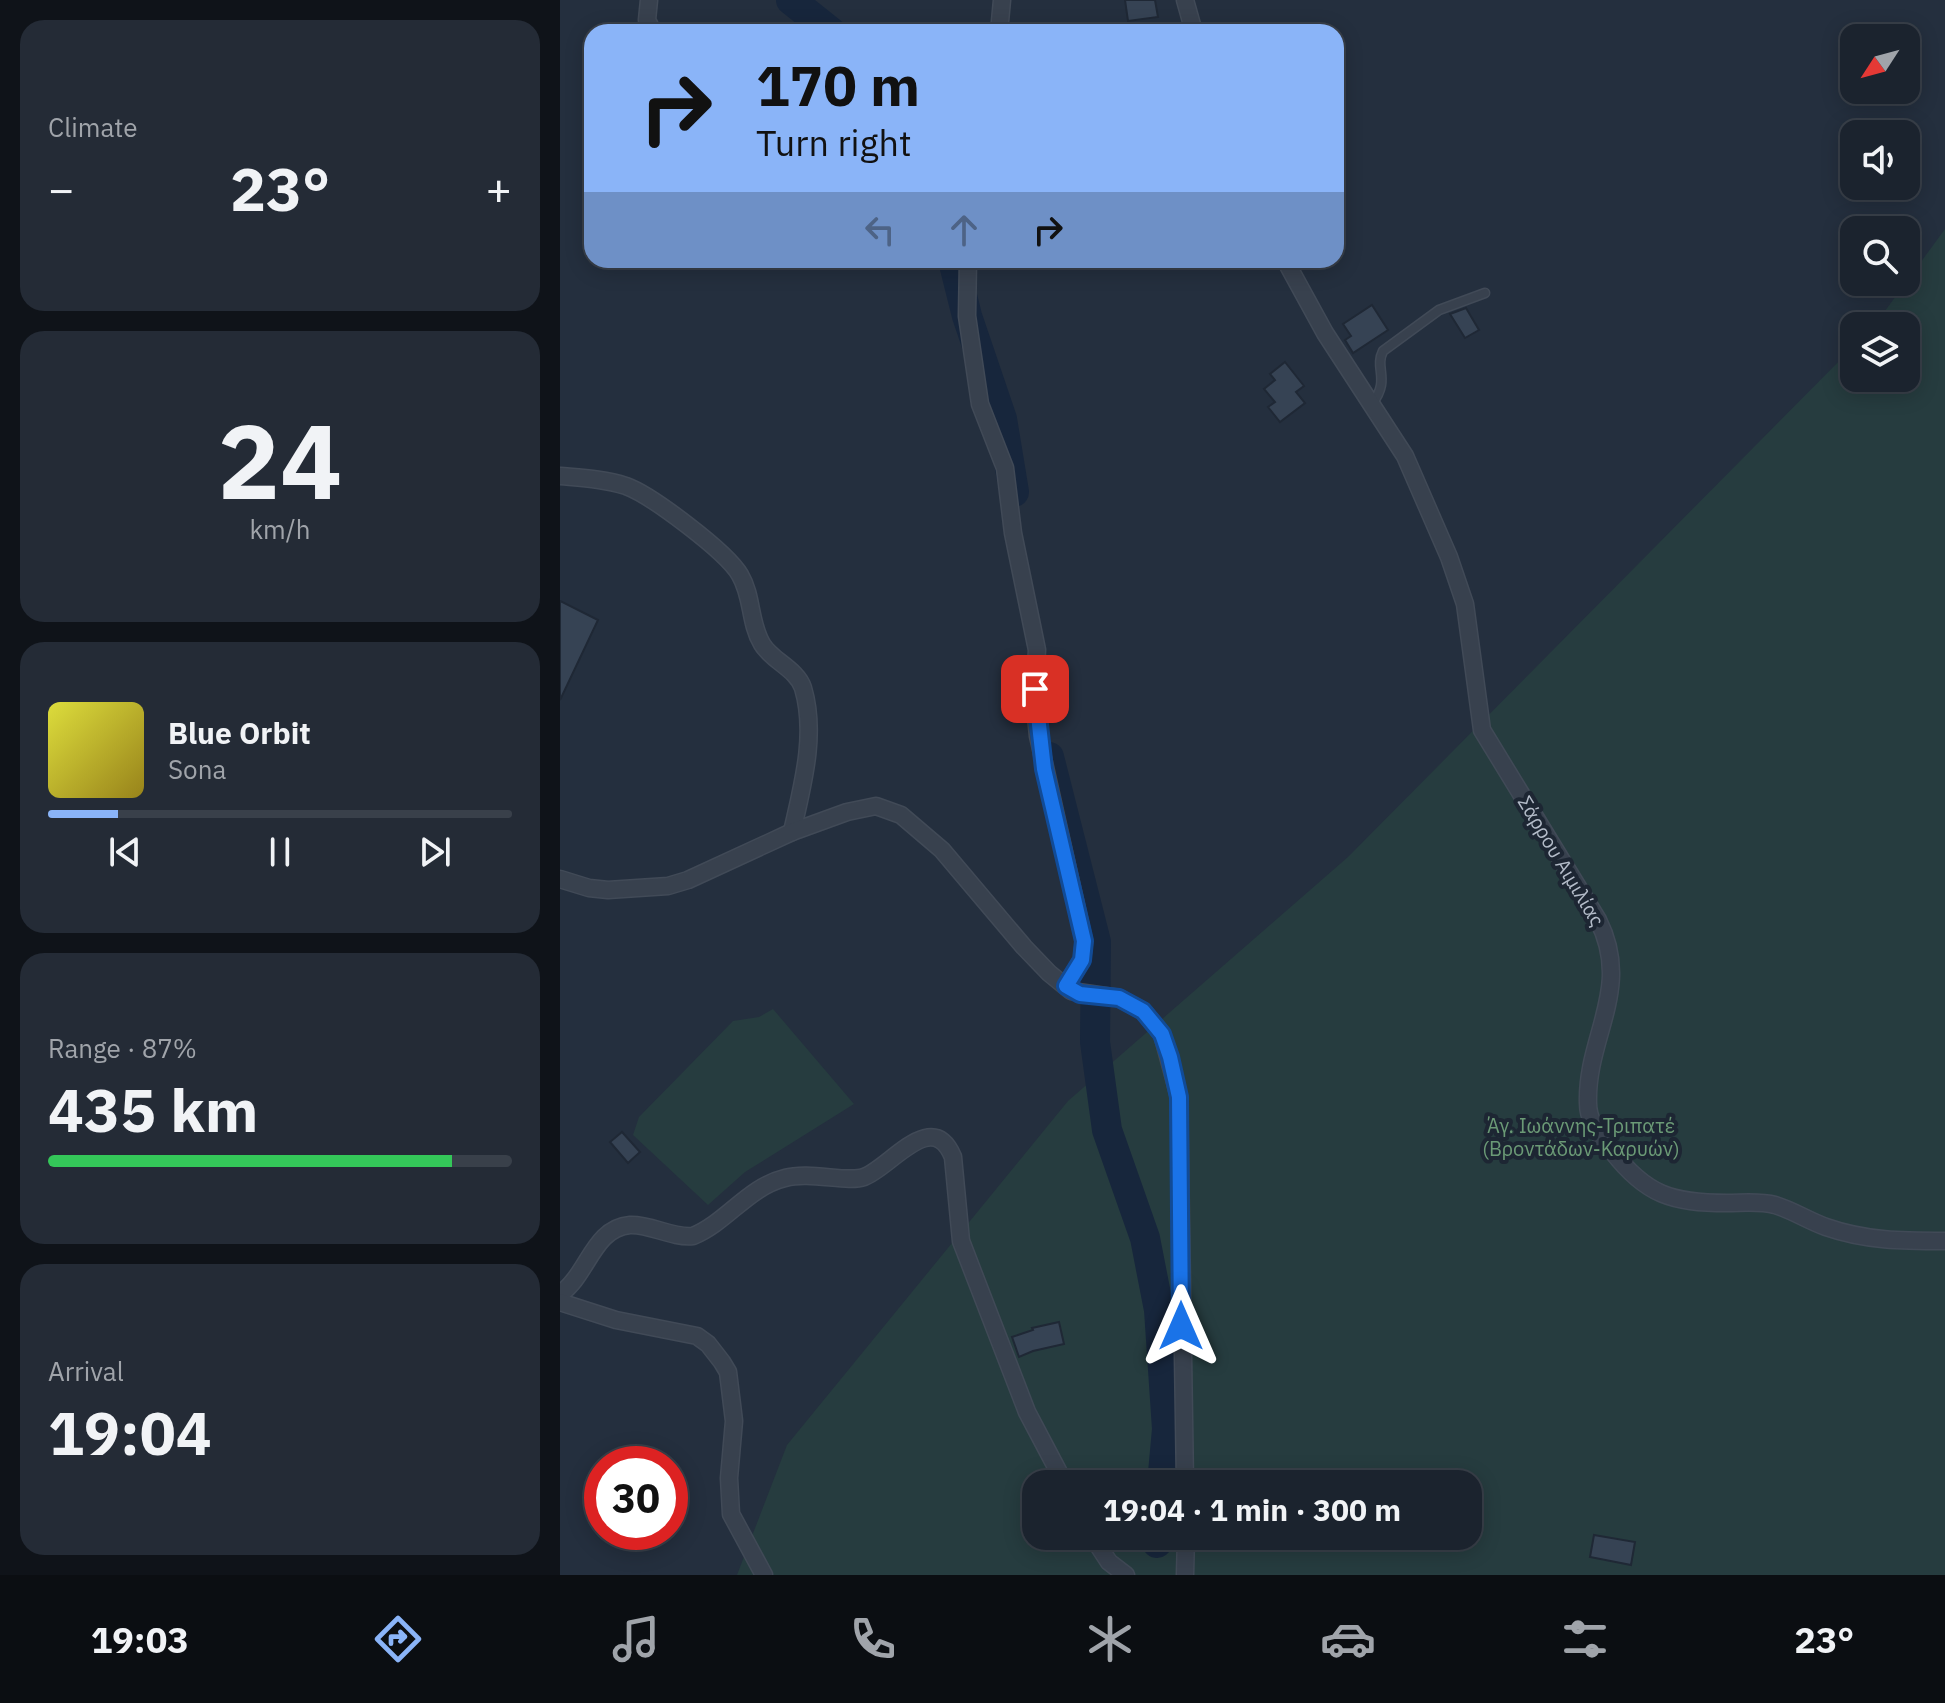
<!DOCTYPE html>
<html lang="en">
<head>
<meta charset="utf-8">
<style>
	:root { --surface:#1b232e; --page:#242b36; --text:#f1f3f6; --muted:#a0a4aa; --line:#39404a; --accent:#8ab4f8 }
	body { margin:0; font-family:"IBM Plex Sans",sans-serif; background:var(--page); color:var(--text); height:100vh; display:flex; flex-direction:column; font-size:30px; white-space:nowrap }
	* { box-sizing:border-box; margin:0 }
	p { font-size:26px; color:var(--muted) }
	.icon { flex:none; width:44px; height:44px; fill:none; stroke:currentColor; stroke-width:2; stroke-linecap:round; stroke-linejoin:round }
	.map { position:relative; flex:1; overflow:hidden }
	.details { display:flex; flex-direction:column; gap:20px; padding:20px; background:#0f1319; width:560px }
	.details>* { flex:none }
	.top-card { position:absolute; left:24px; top:24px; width:760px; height:244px; border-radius:24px; box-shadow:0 4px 20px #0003,0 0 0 2px var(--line); background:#8ab4f8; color:#111; overflow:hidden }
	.needle { width:52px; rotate:234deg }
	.tools { position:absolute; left:1280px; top:24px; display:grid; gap:16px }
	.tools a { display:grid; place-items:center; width:80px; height:80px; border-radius:16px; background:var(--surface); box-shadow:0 4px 20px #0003,0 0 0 2px var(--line); font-size:40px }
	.speed { position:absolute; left:24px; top:1446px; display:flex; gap:16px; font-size:40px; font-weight:700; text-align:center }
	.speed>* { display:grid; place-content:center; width:104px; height:104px; border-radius:50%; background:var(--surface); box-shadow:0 4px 20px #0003,0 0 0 2px var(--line); line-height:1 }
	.speed .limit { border:12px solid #d22; background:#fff; color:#111 }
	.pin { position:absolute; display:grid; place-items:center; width:68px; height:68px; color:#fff; margin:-34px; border-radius:16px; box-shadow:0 4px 12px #0006 }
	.me { position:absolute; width:88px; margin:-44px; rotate:0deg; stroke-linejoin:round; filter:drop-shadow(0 0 6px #0008) }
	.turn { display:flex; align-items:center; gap:28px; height:168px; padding:0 40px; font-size:36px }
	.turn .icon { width:104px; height:104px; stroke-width:2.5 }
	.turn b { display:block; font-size:56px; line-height:68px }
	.lanes { display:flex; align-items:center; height:76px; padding:0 40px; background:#0003; justify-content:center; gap:40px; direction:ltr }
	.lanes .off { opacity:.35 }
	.big { font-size:60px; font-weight:800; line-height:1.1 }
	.details .tile { flex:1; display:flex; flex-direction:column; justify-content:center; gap:12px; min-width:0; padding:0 28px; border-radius:24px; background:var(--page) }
	.details .dial { align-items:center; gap:0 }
	.dial b { font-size:104px; line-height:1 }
	.song { display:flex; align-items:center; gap:24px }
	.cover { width:96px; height:96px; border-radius:12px; background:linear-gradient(135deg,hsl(60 70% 55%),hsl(50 70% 35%)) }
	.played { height:8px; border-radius:4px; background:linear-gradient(90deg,var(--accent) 15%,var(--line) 15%) }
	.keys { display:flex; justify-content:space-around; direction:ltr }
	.heat { display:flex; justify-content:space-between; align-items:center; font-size:44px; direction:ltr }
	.charge { height:12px; border-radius:6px; background:linear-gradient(90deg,#34c759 87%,var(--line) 0) }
	.trip { position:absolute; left:462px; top:1470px; width:460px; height:80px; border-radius:24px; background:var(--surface); box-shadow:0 4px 20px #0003,0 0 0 2px var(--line); font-weight:800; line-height:80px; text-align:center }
	.tabs { display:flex; height:128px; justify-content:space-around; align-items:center; background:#0b0e12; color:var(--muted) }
	.tabs .icon { width:56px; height:56px }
	.tabs .on { color:var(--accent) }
	.tabs b { font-size:36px; color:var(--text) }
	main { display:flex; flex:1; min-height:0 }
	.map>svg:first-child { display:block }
</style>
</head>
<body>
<main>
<section class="details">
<div class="tile"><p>Climate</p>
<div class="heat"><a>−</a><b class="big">23°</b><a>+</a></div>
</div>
<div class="tile dial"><b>24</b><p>km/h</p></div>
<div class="tile">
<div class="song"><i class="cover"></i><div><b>Blue Orbit</b><p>Sona</p></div></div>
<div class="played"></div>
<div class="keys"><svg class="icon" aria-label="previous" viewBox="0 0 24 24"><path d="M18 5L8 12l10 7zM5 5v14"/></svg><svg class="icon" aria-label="pause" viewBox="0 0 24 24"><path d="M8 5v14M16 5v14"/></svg><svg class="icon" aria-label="next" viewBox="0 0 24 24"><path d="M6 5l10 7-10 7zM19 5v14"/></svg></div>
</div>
<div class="tile"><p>Range · 87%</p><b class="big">435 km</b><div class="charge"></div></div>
<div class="tile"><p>Arrival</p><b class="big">19:04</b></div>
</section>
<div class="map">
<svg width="1385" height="1575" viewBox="0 0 1385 1575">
	<rect width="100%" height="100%" fill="#242f3e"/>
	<g fill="#263c3f" fill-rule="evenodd">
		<path d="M1385 229V1575H177L227 1445 508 1101 788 857 1294 346V378H1346V326H1314ZM476 1484H908V1536H476Z"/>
		<polygon points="213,1009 294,1104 185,1172 148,1205 73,1135 79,1117 173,1021 199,1017"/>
	</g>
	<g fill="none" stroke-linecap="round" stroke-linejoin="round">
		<g stroke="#17263c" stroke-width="30">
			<polyline points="231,0 271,32"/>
			<polyline points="393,260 407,316 442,419 454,492"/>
			<polyline points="489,757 536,942 535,1042 547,1130 585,1238 599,1310 607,1429 602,1484"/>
			<polyline points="597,1543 598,1536"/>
		</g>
	</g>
	<g fill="#364354" stroke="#1f2835" stroke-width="2">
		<polygon points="565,0 595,0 598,17 568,21"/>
		<polygon points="812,305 828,330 793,353 785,340 791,336 783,324"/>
		<polygon points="906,308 919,330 905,338 890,314"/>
		<polygon points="725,362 744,386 736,392 745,403 720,422 708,407 715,402 704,389 715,380 710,374"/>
		<polygon points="0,601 38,620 0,700"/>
		<polygon points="62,1132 80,1152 68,1163 50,1142"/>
		<polygon points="499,1322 504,1344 473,1351 459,1357 452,1337 473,1330 472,1328"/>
		<polygon points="1034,1535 1075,1542 1071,1565 1030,1557"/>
	</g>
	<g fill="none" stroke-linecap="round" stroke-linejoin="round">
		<g stroke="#414a57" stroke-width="11">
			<path id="lane" d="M812 404C831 379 814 369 823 351L879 310 925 293"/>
		</g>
		<g stroke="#414a57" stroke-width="19">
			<g id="street">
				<polyline points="89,0 87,20 93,32"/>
				<polyline points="625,0 634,32"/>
				<polyline points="439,32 442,0"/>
				<polyline points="408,260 407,316 420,404 445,468 453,533 477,650 474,698 478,736 524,941 522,960 506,986"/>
				<path d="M725 260 765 333 845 456 889 557 905 604 922 730 1038 920C1073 989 1026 1036 1028 1103 1028 1123 1041 1136 1052 1151 1086 1195 1112 1203 1167 1203 1183 1203 1200 1201 1215 1205 1232 1210 1249 1221 1266 1227 1306 1241 1343 1241 1385 1241"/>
				<path d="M0 476C22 478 44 479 66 486 91 495 167 552 180 575 193 597 189 622 202 644 212 661 237 669 243 688 257 735 242 787 232 832"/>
				<polyline points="0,879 29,888 48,890 108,886 128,880 232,832 287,812 316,806 341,815 382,850 464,947 489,973 511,991 559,998 583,1011 602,1034 619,1097 625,1484"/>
				<path d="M0 1294C28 1275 33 1228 70 1225 91 1224 111 1238 133 1236 167 1222 188 1187 225 1178 250 1171 287 1183 304 1177 331 1167 372 1107 393 1157L401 1241 467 1412 505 1484"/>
				<polyline points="0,1302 56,1320 137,1336 148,1344 162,1362 168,1372 174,1421 169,1478 171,1514 204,1575"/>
				<polyline points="532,1536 549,1562 566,1575"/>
				<polyline points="625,1575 626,1536"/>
			</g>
		</g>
		<use href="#lane" stroke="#38414e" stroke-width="8"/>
		<use href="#street" stroke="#38414e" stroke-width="16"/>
	</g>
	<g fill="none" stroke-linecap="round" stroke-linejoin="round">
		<g stroke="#114b97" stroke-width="20">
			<polyline id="route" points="475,689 484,769 524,941 522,960 506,986 520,994 559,998 583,1011 602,1034 610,1057 619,1097 621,1326"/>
		</g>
		<use href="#route" stroke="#1a73e8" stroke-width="14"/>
	</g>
	<g text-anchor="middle" stroke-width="8" stroke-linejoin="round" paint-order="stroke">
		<g font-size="20" fill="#b4bcc9" stroke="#1d2633">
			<text transform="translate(1001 861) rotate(59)" y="7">Σάρρου Αιμιλίας</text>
		</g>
		<g font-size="20" fill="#6b9a76" stroke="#1d2633">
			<text x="1021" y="1133">Άγ. Ιωάννης-Τριπατέ<tspan x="1021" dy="23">(Βροντάδων-Καρυών)</tspan></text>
		</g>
	</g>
</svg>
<div class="tools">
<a><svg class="needle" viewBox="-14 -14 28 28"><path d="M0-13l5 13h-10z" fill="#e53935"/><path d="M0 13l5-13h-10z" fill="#a0a4aa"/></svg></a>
<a><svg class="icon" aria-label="sound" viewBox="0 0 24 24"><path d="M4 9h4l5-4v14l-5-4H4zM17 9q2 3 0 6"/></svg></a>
<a><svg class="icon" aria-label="search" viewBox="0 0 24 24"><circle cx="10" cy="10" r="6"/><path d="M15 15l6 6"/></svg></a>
<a><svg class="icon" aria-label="layers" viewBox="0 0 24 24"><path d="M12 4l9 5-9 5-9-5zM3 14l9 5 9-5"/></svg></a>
</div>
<div class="speed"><div class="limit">30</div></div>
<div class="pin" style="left:475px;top:689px;background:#d93025"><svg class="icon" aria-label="arrive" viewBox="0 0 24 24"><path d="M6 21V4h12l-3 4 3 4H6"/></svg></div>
<svg class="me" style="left:621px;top:1326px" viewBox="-20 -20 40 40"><path d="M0-17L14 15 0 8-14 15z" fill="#1a73e8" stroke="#fff" stroke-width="4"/></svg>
<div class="trip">19:04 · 1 min · 300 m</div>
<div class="top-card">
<div class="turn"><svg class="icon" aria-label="right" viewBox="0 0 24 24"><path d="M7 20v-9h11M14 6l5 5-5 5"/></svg><div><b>170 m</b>Turn right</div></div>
<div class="lanes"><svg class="icon off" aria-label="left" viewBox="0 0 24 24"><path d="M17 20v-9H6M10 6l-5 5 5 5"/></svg><svg class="icon off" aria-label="ahead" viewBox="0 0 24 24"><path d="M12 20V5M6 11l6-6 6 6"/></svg><svg class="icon" aria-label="right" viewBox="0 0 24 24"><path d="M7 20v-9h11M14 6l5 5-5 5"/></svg></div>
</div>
</div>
</main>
<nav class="tabs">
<b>19:03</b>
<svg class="icon on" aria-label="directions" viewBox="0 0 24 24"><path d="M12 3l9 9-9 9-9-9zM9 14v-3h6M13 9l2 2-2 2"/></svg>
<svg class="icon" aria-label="music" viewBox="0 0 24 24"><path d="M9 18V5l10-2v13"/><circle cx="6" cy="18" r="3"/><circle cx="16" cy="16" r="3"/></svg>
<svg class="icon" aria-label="phone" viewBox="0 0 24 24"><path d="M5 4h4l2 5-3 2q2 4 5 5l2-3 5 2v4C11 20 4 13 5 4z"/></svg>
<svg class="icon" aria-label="climate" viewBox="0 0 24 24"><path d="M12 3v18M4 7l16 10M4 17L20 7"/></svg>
<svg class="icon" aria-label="car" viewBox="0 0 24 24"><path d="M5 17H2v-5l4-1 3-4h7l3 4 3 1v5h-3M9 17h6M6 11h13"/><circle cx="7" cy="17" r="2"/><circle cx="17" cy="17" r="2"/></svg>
<svg class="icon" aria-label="filters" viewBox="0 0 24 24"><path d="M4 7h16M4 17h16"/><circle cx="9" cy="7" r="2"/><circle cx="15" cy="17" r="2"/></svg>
<b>23°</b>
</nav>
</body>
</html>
